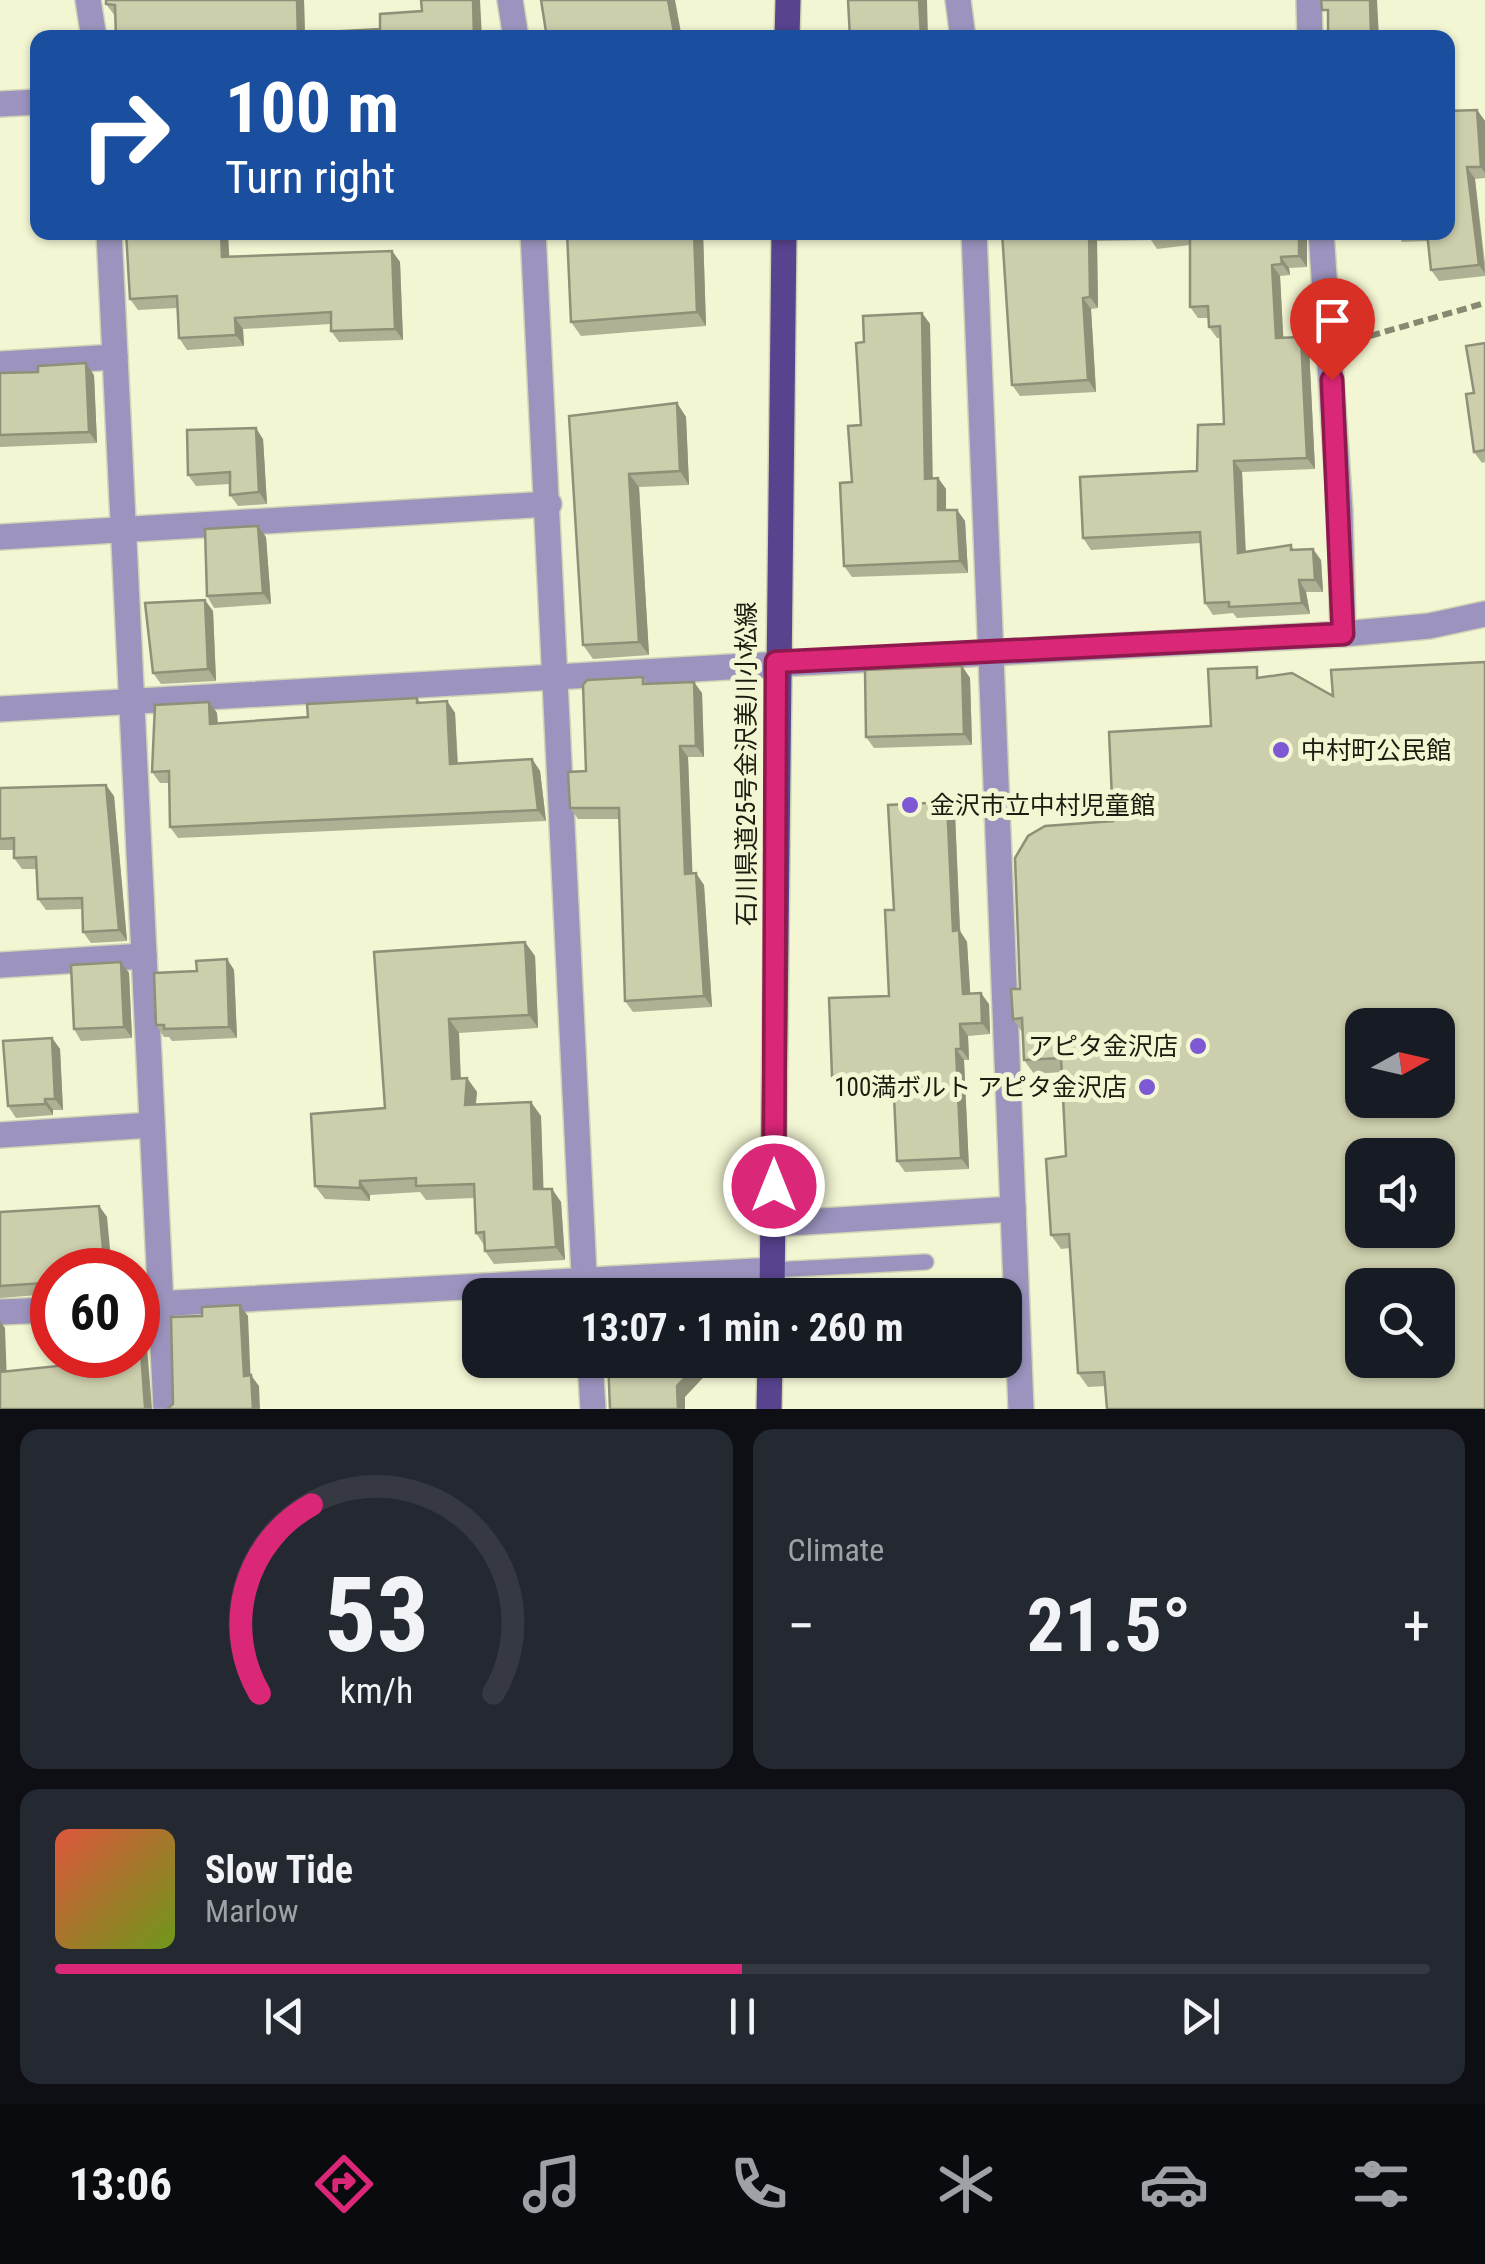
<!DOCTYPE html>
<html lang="en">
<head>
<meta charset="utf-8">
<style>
	:root { --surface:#171b24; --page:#242831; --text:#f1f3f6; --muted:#9ea1a6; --line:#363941; --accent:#db2777 }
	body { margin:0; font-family:"Roboto Condensed","Noto Sans JP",sans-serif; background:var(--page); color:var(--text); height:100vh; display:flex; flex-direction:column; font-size:38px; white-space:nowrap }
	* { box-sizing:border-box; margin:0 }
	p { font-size:32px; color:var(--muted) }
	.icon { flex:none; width:55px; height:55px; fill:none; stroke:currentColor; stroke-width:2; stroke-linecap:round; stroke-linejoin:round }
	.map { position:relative; height:1409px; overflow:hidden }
	.panel { display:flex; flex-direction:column; gap:20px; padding:20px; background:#0d0f14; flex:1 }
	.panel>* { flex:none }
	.guide { position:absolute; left:30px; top:30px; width:1425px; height:210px; border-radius:20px; box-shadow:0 2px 8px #0004; background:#1a4fa0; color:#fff; overflow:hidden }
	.needle { width:65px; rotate:82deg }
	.buttons { position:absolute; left:1345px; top:1008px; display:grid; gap:20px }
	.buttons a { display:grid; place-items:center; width:110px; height:110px; border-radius:20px; background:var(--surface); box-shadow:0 2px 8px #0004; font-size:50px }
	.speed { position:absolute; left:30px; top:1248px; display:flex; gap:20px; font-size:50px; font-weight:700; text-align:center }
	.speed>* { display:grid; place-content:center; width:130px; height:130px; border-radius:50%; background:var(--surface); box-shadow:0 2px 8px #0004; line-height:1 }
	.speed .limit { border:15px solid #d22; background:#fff; color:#111 }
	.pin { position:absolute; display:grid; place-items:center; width:85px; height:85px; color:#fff; margin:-102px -42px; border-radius:50% 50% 50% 0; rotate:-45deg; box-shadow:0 0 10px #0007 }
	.pin .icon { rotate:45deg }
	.me { position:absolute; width:110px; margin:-55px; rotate:0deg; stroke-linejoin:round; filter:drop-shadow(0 0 8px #0008) }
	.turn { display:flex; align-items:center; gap:35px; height:210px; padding:0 30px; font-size:45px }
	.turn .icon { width:130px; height:130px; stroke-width:2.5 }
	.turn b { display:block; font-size:70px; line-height:85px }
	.big { font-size:75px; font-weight:700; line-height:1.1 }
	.panel .card { flex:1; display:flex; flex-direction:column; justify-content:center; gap:15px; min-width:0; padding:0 35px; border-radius:20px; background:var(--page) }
	.panel .dial { align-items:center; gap:0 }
	.dial svg { height:260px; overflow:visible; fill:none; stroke:var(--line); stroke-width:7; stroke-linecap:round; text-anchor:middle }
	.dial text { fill:var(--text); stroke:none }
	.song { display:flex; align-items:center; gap:30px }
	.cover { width:120px; height:120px; border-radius:15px; background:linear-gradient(135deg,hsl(10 70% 55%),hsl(80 70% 35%)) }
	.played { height:10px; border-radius:5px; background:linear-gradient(90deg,var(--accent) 50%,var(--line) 50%) }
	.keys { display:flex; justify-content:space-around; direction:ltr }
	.heat { display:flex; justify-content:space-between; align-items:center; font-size:55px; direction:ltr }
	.panel .tiles { flex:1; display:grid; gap:20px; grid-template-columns:1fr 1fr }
	.card:last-child { grid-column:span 2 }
	.trip { position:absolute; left:462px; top:1278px; width:560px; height:100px; border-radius:20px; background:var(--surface); box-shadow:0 2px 8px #0004; font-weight:700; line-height:100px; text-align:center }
	.tab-bar { display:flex; height:160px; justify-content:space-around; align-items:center; background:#090b0e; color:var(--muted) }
	.tab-bar .icon { width:70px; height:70px }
	.tab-bar .on { color:var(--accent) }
	.tab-bar b { font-size:45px; color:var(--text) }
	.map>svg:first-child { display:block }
</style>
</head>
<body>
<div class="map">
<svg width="1485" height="1409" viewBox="0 0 1485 1409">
	<rect width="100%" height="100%" fill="#f3f6d3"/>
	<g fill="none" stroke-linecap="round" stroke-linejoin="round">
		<g stroke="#d1d3b4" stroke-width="18">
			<polyline id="service" points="772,1270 926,1262"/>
		</g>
		<g stroke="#d1d3b4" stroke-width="28">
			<g id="minor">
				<polyline points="88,0 94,38"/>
				<polyline points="510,0 516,38"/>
				<polyline points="958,0 963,38"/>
				<polyline points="1309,0 1310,38"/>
				<polyline points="0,104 38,102"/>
				<polyline points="109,232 166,1409"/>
				<polyline points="533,232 585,1295"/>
				<polyline points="974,232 1021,1409"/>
				<polyline points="1321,232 1340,511 1343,634"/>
				<polyline points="0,364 115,357"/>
				<polyline points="0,537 549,504"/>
				<path d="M0 709C448 685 895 655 1343 634L1429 626 1485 614"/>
				<polyline points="0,965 144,956"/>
				<polyline points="0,1135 152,1125"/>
				<polyline points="774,1224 1013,1209"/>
				<polyline points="138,1305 772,1270"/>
				<polyline points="0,1312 52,1310"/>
				<polyline points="590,1360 593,1409"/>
			</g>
		</g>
		<g stroke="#d1d3b4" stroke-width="28">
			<g id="primary">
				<polyline points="787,38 788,0"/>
				<polyline points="772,1295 784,232"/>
				<polyline points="769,1409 770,1360"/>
			</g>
		</g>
		<polyline stroke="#878971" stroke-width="6" stroke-dasharray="10 5" stroke-linecap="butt" points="1356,340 1485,303"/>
		<use href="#service" stroke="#9c94bf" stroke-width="15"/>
		<use href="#minor" stroke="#9c94bf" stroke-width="25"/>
		<use href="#primary" stroke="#58438f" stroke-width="25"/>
	</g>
	<g fill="#afb194">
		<polygon points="304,0 305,38 116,38 115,16 106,4"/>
		<polygon points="1477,110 1485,121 1485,178 1475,179 1485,263 1485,276 1439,281 1431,270 1428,241 1402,242 1396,232 1448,232"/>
		<polygon points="703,232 706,326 581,336 571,322"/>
		<polygon points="1002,232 1307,232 1307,267 1289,268 1290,275 1280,276 1283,338 1309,348 1315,469 1242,472 1246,552 1291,545 1294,550 1321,560 1323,592 1306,592 1310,614 1237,618 1233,613 1213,615 1205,603 1201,543 1091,550 1083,538 1197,471 1224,424 1220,338 1217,338 1209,327 1209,318 1198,318 1190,307 1190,245 1157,249 1151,240 1097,241 1098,308 1091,309 1096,392 1020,396 1012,385"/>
		<polygon points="392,251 400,262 403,340 339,342 331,331 331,324 243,329 244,346 187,350 179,338 177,308 138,310 130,299 230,257"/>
		<polygon points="922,313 930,324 932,478 938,478 946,489 946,510 957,510 965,521 968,573 852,577 844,566 852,482 861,425 864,342"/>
		<polygon points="1485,343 1485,462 1482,463 1474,452 1474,393"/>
		<polygon points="0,373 94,375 97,443 0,447"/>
		<polygon points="677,403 686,417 689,485 639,487 649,655 593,659 583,645 569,416"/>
		<polygon points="263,439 267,504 238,506 230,495 230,484 196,486 188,475"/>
		<polygon points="266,537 271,604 214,608 207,596"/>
		<polygon points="213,611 216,681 161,684 153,673"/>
		<polygon points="1485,662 1106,1386 1088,1387 1078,1373 1070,1248 1061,1249 1051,1235 1066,1156 1062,1072 1034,1074 1024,1060 1022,1032 1013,1019 1020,989 1113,821 1264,677 1333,696"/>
		<polygon points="962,666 970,678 972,745 874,748 866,737"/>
		<polygon points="643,677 647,683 702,693 704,757 688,757 692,874 704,885 712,1007 633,1012 625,1001 620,819 578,819 570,808"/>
		<polygon points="417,698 421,703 447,701 455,713 458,763 532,759 540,771 546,821 178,838 170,827 169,783 160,783 152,772 209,702 217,713 218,723 308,717"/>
		<polygon points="0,788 114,796 127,941 91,943 83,932 82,909 46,910 38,899 37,869 22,869 14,858 14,850 0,850"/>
		<polygon points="955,814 960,931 967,942 970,993 989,1004 990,1034 968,1036 969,1060 964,1060 969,1169 905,1172 897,1161 894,1086 840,1087 832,1076 889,996 894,910"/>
		<polygon points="374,952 535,956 538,1028 459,1033 461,1079 467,1078 477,1092 476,1104 541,1116 543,1189 552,1189 561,1202 565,1260 494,1264 485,1251 484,1245 476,1233 474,1198 426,1200 420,1192 370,1195 370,1201 325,1199 315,1186 385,1108"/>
		<polygon points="227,959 234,970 237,1038 172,1041 169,1037 164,1037 156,1025 197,971"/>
		<polygon points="121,962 129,973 132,1038 81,1041 74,1029"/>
		<polygon points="52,1038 60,1049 63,1110 53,1110 53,1115 16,1118 8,1106"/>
		<polygon points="99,1206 107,1217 52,1270 52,1294 0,1298 0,1212"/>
	</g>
	<g fill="#8f9078">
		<polygon points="297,0 304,0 305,38 298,38"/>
		<polygon points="473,0 480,0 482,38 474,38"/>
		<polygon points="668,0 675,0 682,38 675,38"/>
		<polygon points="919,0 927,0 928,38 921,38"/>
		<polygon points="1370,0 1377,0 1379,38 1371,36"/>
		<polygon points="1477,110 1485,121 1485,173 1481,167"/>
		<polygon points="1467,167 1475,179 1485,274 1479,265"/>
		<polygon points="221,232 228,232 230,269 222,257"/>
		<polygon points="694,232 703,232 706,326 697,312"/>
		<polygon points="1089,232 1091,232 1097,241 1098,308 1090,297"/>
		<polygon points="1299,232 1307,232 1307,267 1299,256"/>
		<polygon points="392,251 400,262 403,340 395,329"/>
		<polygon points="1281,257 1289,268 1290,275 1282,264"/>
		<polygon points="1272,265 1280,276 1284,349 1276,338"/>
		<polygon points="1083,298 1091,309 1096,392 1088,380"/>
		<polygon points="922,313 930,324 933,490 925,479"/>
		<polygon points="235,318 243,329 244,346 236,335"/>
		<polygon points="1301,337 1309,348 1315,469 1307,458"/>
		<polygon points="86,363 94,375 97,443 89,432"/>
		<polygon points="677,403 686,417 689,485 680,471"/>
		<polygon points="256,428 263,439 267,504 259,492"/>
		<polygon points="1234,461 1242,472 1246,564 1238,553"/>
		<polygon points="629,474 639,487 649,655 639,642"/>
		<polygon points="938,478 946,489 946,521 938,510"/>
		<polygon points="957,510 965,521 968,573 960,561"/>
		<polygon points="258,526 266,537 271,604 263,593"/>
		<polygon points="1313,549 1321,560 1323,592 1315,580"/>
		<polygon points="1299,580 1306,592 1310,614 1302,603"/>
		<polygon points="205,600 213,611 216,681 208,669"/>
		<polygon points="962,666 970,678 972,745 964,734"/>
		<polygon points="694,682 702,693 704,757 696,746"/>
		<polygon points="447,701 455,713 458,775 450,764"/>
		<polygon points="209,702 217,713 218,735 210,724"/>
		<polygon points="680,746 688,757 693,886 685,874"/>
		<polygon points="532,759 540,771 546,821 538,810"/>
		<polygon points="106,785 114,796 127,941 119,930"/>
		<polygon points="947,802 955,814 960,931 967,942 971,1005 963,994 953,931"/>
		<polygon points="696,873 704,885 712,1007 704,996"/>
		<polygon points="525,942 535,956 538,1028 529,1015"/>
		<polygon points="227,959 234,970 237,1038 229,1027"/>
		<polygon points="121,962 129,973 132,1038 124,1027"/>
		<polygon points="981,993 989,1004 990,1034 982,1023"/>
		<polygon points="449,1019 459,1033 461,1093 452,1079"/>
		<polygon points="960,1024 968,1036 969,1060 961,1049"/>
		<polygon points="52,1038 60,1049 63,1110 55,1099"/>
		<polygon points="956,1049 964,1060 969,1169 961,1158"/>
		<polygon points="467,1078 477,1092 474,1118 465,1105"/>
		<polygon points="45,1099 53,1110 53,1115 45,1104"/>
		<polygon points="531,1102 541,1116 544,1203 534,1189"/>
		<polygon points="360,1181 370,1195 370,1201 360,1188"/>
		<polygon points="552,1189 561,1202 565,1260 556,1247"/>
		<polygon points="99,1206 107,1217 112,1270 105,1270"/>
		<polygon points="240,1305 248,1316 251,1387 244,1376"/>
		<polygon points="138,1310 145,1321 152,1409 146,1409 145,1407"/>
		<polygon points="0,1321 5,1328 7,1383 0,1373"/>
		<polygon points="701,1360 711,1360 715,1365 685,1397 685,1409 678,1409 677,1386"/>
		<polygon points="251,1375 259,1386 260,1409 253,1409"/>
	</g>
	<g fill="#ccceac" stroke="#8f9078" stroke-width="2.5" fill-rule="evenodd">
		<polygon points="106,0 297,0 298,38 116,38 115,5 106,4"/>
		<polygon points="421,0 473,0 474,38 327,38 327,32 380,29 380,14 422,11"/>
		<polygon points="541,0 668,0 675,38 547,38"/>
		<polygon points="848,0 919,0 921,38 850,38"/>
		<polygon points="1321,0 1370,0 1371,36 1378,36 1378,38 1328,38 1328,10 1322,10"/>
		<polygon points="1477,110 1481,167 1467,167 1479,265 1431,270 1427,232 1448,232 1448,111"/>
		<polygon points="126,232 221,232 222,257 392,251 395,329 331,331 331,312 235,318 236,335 179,338 177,296 130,299"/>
		<polygon points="567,232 694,232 697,312 571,322"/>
		<polygon points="1002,232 1089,232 1090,297 1083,298 1088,380 1012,385"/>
		<polygon points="1149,232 1299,232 1299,256 1281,257 1282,264 1272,265 1276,338 1301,337 1307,458 1234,461 1238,553 1291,545 1291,550 1313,549 1315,580 1299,580 1302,603 1229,607 1229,602 1205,603 1200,532 1083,538 1080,477 1197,471 1198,425 1224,424 1220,326 1209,327 1208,306 1190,307 1190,233 1149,237"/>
		<polygon points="922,313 925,479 938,478 938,510 957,510 960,561 844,566 840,483 852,482 848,426 861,425 856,343 864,342 863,316"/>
		<polygon points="1485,343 1485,450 1474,452 1466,394 1474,393 1466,346"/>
		<polygon points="86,363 89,432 0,435 0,373 38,372 38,366"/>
		<polygon points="677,403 680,471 629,474 639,642 583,645 569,416"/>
		<polygon points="256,428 259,492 230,495 230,472 188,475 187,430"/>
		<polygon points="258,526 263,593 207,596 205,529"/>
		<polygon points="205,600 208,669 153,673 145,603"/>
		<path d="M1485 662V1409H1107L1104 1372 1078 1373 1069 1234 1051 1235 1046 1159 1066 1156 1061 1058 1024 1060 1022 1018 1013 1019 1011 989H1020L1015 858 1028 836 1045 826 1113 821 1109 732 1211 726 1208 669 1257 667V678L1292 673 1333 696 1331 670ZM1362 1025H1438V1100H1362ZM1362 1155H1438V1230H1362ZM1362 1285H1438V1360H1362Z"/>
		<polygon points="962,666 964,734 866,737 865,670"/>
		<polygon points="643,677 643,684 694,682 696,746 680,746 685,874 696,873 704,996 625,1001 619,808 570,808 568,772 586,771 583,685 587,680"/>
		<polygon points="417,698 417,703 447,701 450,764 532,759 538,810 170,827 169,771 152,772 155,705 209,702 210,724 308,717 307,704"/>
		<polygon points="106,785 119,930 83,932 82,898 38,899 36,857 14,858 14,838 0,839 0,788"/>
		<polygon points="947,802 953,931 959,930 963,994 981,993 982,1023 960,1024 961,1049 956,1049 961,1158 897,1161 893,1074 832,1076 829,998 889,996 885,910 894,910 888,805"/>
		<polygon points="525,942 529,1015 449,1019 452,1079 467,1078 465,1105 531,1102 534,1189 552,1189 556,1247 485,1251 484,1232 476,1233 474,1184 416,1186 416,1178 360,1181 360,1188 315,1186 311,1114 385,1108 374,952"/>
		<polygon points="227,959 229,1027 164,1029 164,1025 156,1025 154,973 197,971 196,961"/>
		<polygon points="121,962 124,1027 74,1029 71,965"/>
		<polygon points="52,1038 55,1099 45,1099 45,1104 8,1106 3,1041"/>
		<polygon points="99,1206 105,1270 52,1270 52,1287 44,1283 0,1286 0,1212"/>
		<polygon points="240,1305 244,1376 251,1375 253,1409 167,1409 173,1404 171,1317 202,1316 202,1307"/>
		<polygon points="138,1310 145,1407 149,1409 0,1409 0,1372 58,1366 57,1355 138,1355"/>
		<polygon points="608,1360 701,1360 677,1386 678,1409 610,1409"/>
	</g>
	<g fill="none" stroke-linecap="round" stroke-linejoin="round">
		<g stroke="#8e194d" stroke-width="25">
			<polyline id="route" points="774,1186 776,662 1343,634 1332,380"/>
		</g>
		<use href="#route" stroke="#db2777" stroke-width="18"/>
	</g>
	<g fill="#7e59d4" stroke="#f3f6d3" stroke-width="4">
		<circle cx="1281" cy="750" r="10"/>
		<circle cx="910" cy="805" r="10"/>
		<circle cx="1198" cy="1046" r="10"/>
		<circle cx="1147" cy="1087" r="10"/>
	</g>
	<g text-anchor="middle" stroke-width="10" stroke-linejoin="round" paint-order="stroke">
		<g font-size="25" fill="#1c1d10" stroke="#f3f6d3" text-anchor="start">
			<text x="1301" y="759">中村町公民館</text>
			<text x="930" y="814">金沢市立中村児童館</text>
			<text x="1178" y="1055" text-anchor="end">アピタ金沢店</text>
			<text x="1127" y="1096" text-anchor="end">100満ボルト アピタ金沢店</text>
		</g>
		<g font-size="25" fill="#1c1d10" stroke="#f3f6d3">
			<text transform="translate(746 764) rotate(-90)" y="9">石川県道25号金沢美川小松線</text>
		</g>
	</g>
</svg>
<div class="buttons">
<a><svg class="needle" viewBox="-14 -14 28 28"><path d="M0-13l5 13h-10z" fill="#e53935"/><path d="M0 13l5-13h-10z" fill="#9ea1a6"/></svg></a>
<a><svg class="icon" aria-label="sound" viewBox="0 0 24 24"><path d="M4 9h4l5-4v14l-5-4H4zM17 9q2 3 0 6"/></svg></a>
<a><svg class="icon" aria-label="search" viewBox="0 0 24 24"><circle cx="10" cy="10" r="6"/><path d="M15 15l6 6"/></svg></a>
</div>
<div class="speed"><div class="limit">60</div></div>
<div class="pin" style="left:1332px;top:380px;background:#d93025"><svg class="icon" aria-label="arrive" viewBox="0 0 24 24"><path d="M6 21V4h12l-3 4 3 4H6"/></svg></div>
<svg class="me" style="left:774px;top:1186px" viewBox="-20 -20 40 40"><circle r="17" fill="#db2777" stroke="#fff" stroke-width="3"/><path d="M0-11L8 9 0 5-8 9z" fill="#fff"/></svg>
<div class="trip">13:07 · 1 min · 260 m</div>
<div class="guide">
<div class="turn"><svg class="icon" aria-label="right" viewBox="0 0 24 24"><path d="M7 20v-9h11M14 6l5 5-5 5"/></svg><div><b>100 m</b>Turn right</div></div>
</div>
</div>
<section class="panel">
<div class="tiles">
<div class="card dial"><svg viewBox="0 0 100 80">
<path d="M14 69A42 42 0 1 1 86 69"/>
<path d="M14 69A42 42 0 0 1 30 11" stroke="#db2777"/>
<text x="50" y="56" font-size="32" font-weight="700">53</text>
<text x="50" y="72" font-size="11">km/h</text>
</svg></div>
<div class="card"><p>Climate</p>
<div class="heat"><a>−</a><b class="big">21.5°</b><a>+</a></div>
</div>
<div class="card">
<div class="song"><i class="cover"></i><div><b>Slow Tide</b><p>Marlow</p></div></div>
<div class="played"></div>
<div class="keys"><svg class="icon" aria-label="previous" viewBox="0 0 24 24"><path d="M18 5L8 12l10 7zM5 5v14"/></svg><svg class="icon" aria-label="pause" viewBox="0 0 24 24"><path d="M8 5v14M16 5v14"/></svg><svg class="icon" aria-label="next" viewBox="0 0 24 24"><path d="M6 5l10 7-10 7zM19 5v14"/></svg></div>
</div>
</div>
</section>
<nav class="tab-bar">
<b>13:06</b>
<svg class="icon on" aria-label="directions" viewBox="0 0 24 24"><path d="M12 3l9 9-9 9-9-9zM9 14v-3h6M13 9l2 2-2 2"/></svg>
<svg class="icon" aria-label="music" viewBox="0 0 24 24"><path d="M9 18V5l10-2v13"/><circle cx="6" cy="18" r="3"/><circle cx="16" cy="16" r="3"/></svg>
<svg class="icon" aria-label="phone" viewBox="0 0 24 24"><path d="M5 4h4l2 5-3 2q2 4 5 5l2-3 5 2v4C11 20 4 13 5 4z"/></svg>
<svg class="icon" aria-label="climate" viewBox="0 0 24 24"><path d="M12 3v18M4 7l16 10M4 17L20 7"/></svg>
<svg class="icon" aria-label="car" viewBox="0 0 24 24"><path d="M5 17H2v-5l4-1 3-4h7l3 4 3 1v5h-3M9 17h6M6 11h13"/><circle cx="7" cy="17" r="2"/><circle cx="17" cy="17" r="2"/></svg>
<svg class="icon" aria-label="filters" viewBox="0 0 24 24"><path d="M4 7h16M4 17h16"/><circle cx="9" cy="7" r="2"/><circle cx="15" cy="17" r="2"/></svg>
</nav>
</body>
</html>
